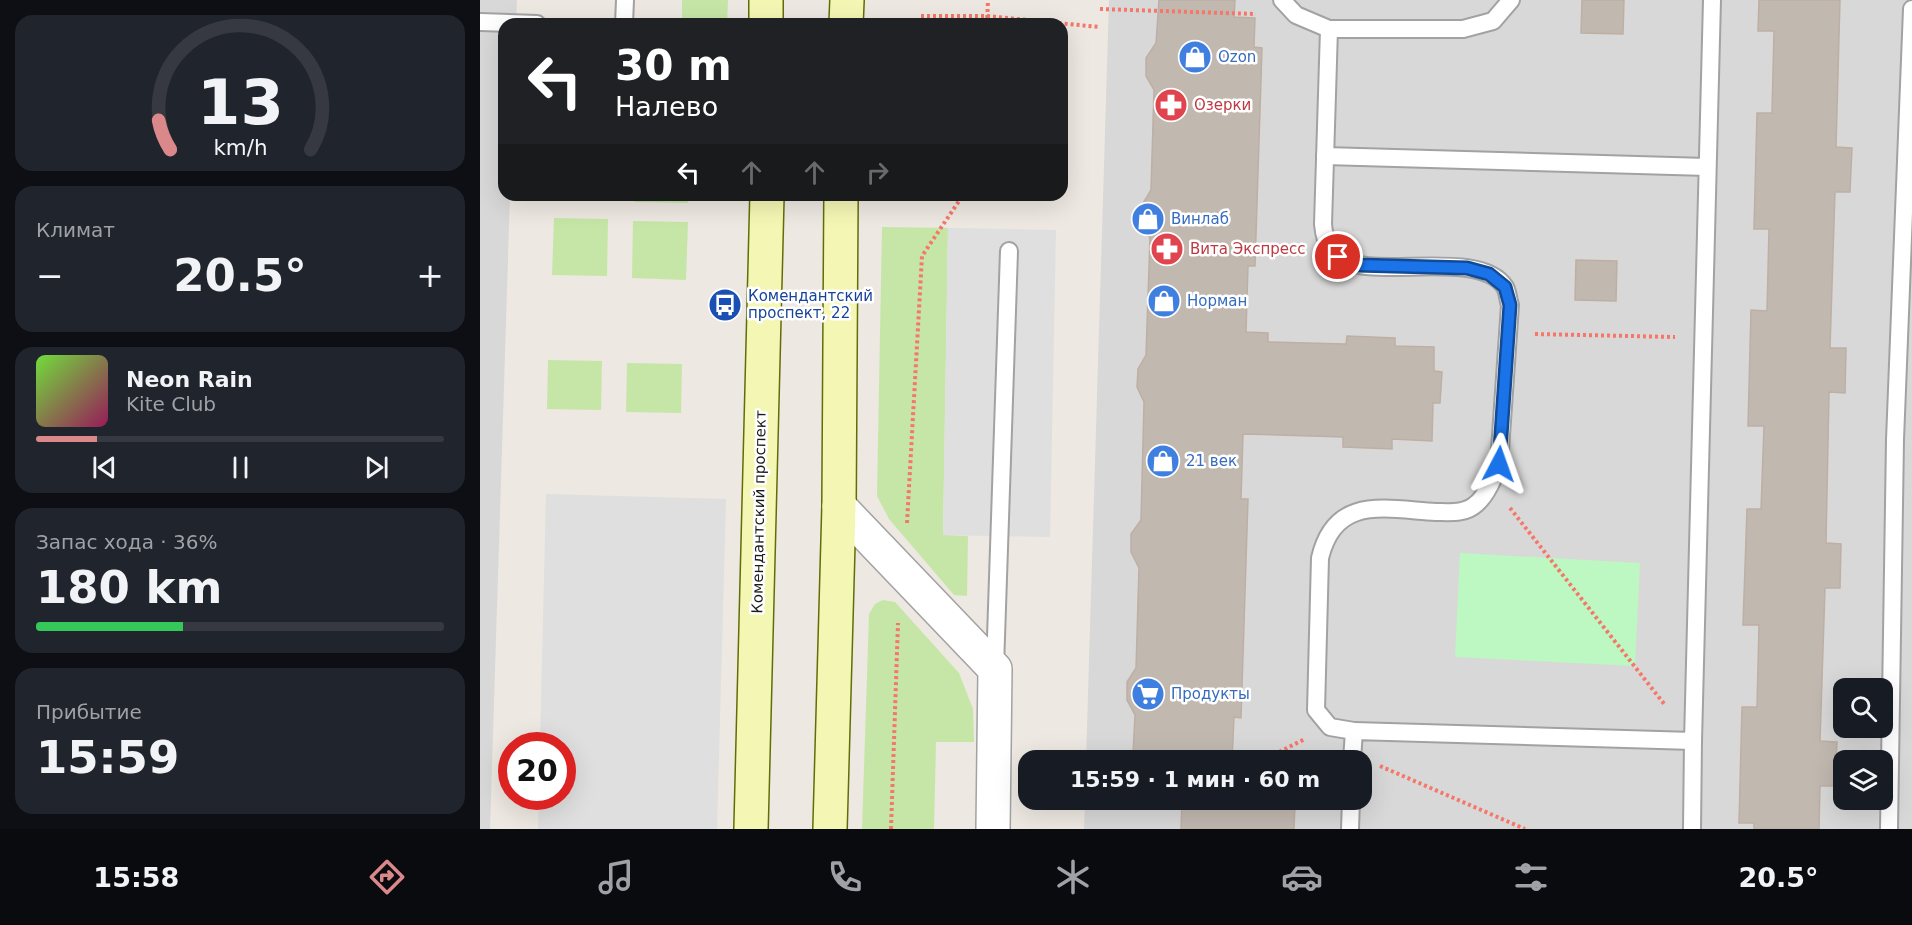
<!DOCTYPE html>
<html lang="ru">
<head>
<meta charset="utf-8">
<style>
	:root { --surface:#171b24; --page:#20242c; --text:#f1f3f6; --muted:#9ea1a6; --line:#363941; --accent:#db888a }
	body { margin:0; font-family:"DejaVu Sans",sans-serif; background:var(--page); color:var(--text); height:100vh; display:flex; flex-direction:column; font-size:22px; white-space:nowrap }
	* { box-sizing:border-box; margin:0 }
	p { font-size:20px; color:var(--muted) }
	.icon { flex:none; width:33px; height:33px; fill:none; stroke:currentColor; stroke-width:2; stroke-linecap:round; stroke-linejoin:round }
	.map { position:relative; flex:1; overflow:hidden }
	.drawer { display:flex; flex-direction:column; gap:15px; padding:15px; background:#0d0f14; width:480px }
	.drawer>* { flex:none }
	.top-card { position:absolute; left:18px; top:18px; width:570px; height:183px; border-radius:18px; box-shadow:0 6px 24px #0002; background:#202124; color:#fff; overflow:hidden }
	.fabs { position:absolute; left:1353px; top:678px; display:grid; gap:12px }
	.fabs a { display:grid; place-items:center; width:60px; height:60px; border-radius:12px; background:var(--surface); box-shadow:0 6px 24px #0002; font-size:30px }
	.speed { position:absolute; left:18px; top:732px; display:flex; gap:12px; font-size:30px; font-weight:700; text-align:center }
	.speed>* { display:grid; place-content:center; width:78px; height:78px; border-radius:50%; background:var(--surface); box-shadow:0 6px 24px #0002; line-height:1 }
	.speed .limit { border:9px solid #d22; background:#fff; color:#111 }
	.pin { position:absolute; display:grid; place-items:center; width:51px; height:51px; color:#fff; margin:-26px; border:3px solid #fff; border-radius:50%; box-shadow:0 2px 6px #0007 }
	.me { position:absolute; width:66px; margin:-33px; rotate:4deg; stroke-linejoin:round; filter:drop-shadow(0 0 4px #0008) }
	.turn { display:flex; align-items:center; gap:21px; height:126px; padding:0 18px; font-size:27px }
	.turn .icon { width:78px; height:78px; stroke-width:2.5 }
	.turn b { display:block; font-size:42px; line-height:51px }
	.lanes { display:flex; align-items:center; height:57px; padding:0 18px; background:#0003; justify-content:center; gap:30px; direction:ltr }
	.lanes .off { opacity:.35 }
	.big { font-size:45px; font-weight:700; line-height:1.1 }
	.drawer .widget { flex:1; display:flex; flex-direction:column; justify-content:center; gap:9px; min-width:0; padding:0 21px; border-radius:18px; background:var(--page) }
	.drawer .dial { align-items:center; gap:0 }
	.dial svg { height:156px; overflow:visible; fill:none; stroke:var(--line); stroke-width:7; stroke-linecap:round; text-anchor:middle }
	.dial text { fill:var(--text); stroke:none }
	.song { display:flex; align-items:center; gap:18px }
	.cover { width:72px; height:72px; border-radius:9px; background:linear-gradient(135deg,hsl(100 70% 55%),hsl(330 70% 35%)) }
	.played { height:6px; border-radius:3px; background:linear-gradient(90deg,var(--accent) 15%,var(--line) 15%) }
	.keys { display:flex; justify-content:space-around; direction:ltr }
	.heat { display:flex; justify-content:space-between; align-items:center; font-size:33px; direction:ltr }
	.charge { height:9px; border-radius:4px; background:linear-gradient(90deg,#34c759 36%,var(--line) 0) }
	.trip { position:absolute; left:538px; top:750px; width:354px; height:60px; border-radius:18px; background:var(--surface); box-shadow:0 6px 24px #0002; font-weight:700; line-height:60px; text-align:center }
	.tabs { display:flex; height:96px; justify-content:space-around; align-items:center; background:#090b0e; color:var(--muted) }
	.tabs .icon { width:42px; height:42px }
	.tabs .selected { color:var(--accent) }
	.tabs b { font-size:27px; color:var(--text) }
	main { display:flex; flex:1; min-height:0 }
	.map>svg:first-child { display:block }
</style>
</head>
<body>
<main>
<section class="drawer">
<div class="widget dial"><svg viewBox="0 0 100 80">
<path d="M14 69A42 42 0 1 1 86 69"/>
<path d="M14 69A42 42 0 0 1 8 54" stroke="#db888a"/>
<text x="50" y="56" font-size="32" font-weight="700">13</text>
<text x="50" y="72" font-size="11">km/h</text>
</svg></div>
<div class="widget"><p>Климат</p>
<div class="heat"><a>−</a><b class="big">20.5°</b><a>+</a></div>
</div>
<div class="widget">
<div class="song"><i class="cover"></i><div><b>Neon Rain</b><p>Kite Club</p></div></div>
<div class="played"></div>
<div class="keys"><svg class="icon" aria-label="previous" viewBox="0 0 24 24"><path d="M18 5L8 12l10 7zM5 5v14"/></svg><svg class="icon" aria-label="pause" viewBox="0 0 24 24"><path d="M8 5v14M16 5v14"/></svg><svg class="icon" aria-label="next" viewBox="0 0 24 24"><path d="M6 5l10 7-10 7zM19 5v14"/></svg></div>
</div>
<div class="widget"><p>Запас хода · 36%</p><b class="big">180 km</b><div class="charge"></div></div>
<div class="widget"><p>Прибытие</p><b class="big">15:59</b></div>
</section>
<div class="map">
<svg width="1432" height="829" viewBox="0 0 1432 829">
	<rect width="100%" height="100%" fill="#ede8e1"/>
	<g fill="#d9d8d8" fill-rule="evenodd">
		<polygon points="0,0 37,0 36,24 24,24 24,195 30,195 10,829 0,829"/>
		<path d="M629 0H1432V829H604L605 800H882V760H606ZM1364 688H1402V728H1364ZM1364 760H1402V800H1364Z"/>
	</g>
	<g fill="#c6e6a7">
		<polygon points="202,0 248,0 247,24 202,24"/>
		<rect x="74" y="195" width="55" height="4"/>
		<polygon points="154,195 208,195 208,203 154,202"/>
		<polygon points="74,218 128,219 127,276 72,275"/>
		<polygon points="153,221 208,222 206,280 152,278"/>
		<polygon points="402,227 468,228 463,535 488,536 487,596 474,595 409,519 397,496"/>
		<polygon points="68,360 122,361 121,410 67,409"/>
		<polygon points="147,363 202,364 201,413 146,412"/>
		<polygon points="403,600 415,602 479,673 493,709 494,742 456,742 454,829 382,829 389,614 395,604"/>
	</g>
	<polygon fill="#bdf7c1" points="980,553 1160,563 1155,666 975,657"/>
	<g fill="#dfdfdf">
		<polygon points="468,228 576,230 570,537 463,535"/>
		<polygon points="66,494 246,499 237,829 58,829 59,797 82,796 82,746 60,745"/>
	</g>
	<g fill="#c1b8b0" stroke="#beafa4" stroke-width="1.5">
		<polygon points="679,0 755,0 754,17 775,18 774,47 782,48 775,266 768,266 766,332 788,333 788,342 866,344 867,336 915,338 915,346 954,347 954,371 962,372 960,403 953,403 952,441 912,439 912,449 863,447 863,437 763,434 761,499 768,499 761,718 754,717 752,760 703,760 703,755 653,754 655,715 647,700 647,682 656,668 659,568 651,552 651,534 661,520 664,402 657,387 658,369 666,355 670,238 661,223 662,205 671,190 674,90 666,76 666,58 676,43"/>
		<polygon points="1102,0 1144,0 1143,34 1101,33"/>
		<polygon points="1279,0 1360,0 1356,147 1372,148 1370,192 1355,192 1350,348 1366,348 1365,393 1349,392 1346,543 1361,544 1360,588 1345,588 1340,741 1357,742 1355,786 1340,786 1339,829 1274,829 1274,823 1259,823 1262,707 1277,707 1279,625 1263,625 1267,509 1281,509 1284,426 1268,426 1271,310 1287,311 1289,229 1274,229 1277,113 1292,113 1294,31 1278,31"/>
		<polygon points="1096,260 1137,261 1136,301 1095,300"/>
		<polygon points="702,800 815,802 814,829 701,829"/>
	</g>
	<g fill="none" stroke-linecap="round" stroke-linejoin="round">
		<g stroke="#a2a2a2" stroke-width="20">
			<g id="service">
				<path d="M802 0 816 15 849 29 843 224C844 236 847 249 858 257 890 282 999 247 1025 287 1028 292 1028 300 1030 305L1019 464C1014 477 1007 495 996 504 985 514 970 512 956 512 904 509 855 495 840 558L836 710 850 727 874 731"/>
				<polyline points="0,22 57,24"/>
				<polyline points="144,24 145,0"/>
				<polyline points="849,29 983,29 1013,21 1031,0"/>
				<polyline points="845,156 1227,167"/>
				<polyline points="515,667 529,251"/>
				<polyline points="872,760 874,731 1213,741 1232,0"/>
				<polyline points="870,829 871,800"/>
				<polyline points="1212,829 1213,741"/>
				<polyline points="1409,829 1415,440 1432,9"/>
			</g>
		</g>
		<g stroke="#a2a2a2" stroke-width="36">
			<polyline id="minor" points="359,506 515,669 513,829"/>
		</g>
		<g stroke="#626d07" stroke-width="36">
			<g id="secondary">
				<polyline points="286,0 286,24"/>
				<polyline points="366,24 367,0"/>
				<polyline points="271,829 287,195"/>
				<polyline points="350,829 359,506 361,195"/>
			</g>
		</g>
		<g stroke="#f57769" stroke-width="4" stroke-dasharray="3 3" stroke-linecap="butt">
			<polyline points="620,9 776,14"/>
			<polyline points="441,16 507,16 619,27"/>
			<polyline points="507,24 508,0"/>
			<polyline points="1055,334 1195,337"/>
			<polyline points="1030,508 1185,705"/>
			<polyline points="427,523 442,256 483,195"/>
			<polyline points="783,760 825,739"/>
			<polyline points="900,766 1045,829"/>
			<polyline points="411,829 418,623"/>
		</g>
		<use href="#service" stroke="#fff" stroke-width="16"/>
		<use href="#minor" stroke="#fff" stroke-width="33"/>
		<use href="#secondary" stroke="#f4f7b4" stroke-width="33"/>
	</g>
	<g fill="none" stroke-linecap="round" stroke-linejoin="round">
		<g stroke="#114b97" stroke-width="15">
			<polyline id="route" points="858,257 877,265 987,268 1009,274 1025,287 1030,305 1019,464"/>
		</g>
		<use href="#route" stroke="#1a73e8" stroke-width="10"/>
	</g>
	<defs>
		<g id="shop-disc" transform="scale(1.725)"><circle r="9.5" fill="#3f7fe0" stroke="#fff"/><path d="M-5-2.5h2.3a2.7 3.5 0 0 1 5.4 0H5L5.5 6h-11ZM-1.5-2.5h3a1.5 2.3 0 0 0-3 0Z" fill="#fff"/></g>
		<g id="pharmacy-disc" transform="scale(1.725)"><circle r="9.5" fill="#e0444e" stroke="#fff"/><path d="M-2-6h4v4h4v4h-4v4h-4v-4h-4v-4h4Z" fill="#fff"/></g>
		<g id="bus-disc" transform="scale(1.725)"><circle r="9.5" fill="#1a4fb4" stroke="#fff"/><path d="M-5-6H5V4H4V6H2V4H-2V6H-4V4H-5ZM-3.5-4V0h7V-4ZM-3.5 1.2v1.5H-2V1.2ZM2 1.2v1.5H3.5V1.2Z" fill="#fff"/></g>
		<g id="supermarket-disc" transform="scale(1.725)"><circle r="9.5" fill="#3f7fe0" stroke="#fff"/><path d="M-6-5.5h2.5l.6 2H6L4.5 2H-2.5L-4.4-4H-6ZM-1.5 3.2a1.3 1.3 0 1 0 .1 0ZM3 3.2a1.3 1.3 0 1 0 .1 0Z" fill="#fff"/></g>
	</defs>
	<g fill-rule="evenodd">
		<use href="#shop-disc" x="715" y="57"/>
		<use href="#pharmacy-disc" x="691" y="105"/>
		<use href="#shop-disc" x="668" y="219"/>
		<use href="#pharmacy-disc" x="687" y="249"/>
		<use href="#shop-disc" x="684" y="301"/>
		<use href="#bus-disc" x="245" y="305"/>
		<use href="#shop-disc" x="683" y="461"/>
		<use href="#supermarket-disc" x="668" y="694"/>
	</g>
	<g text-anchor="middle" stroke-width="5" stroke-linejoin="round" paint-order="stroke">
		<g font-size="15" fill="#366cbe" stroke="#fff" text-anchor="start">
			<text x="738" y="62">Ozon</text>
			<text x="691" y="224">Винлаб</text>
			<text x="707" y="306">Норман</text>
			<text x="706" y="466">21 век</text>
			<text x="691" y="699">Продукты</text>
		</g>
		<g font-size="15" fill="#be3a42" stroke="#fff" text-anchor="start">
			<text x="714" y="110">Озерки</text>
			<text x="710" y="254">Вита Экспресс</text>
		</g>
		<g font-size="15" fill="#164399" stroke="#fff" text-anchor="start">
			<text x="268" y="301">Комендантский<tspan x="268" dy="17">проспект, 22</tspan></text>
		</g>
		<g font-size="15" fill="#1b1b1b" stroke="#fff">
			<text transform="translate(279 512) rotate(-89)" y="5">Комендантский проспект</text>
		</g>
	</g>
</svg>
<div class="fabs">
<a><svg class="icon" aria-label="search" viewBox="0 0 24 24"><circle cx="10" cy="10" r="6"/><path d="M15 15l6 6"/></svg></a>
<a><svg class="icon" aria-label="layers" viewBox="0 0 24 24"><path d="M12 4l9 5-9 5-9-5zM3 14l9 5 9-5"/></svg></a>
</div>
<div class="speed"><div class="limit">20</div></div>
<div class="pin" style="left:858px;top:257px;background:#d93025"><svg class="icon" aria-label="arrive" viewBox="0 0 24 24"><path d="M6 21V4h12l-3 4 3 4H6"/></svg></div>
<svg class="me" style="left:1019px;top:464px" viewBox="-20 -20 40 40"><path d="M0-17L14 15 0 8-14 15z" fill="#1a73e8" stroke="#fff" stroke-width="4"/></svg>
<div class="trip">15:59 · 1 мин · 60 m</div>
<div class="top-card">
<div class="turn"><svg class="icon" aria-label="left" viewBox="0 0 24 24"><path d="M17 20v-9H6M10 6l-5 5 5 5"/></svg><div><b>30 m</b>Налево</div></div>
<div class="lanes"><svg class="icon" aria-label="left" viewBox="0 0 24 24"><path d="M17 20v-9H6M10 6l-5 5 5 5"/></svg><svg class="icon off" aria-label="ahead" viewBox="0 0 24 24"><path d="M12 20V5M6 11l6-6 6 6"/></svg><svg class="icon off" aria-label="ahead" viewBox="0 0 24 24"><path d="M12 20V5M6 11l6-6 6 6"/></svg><svg class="icon off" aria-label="right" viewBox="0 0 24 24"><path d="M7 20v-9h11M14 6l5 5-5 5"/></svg></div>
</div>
</div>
</main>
<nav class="tabs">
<b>15:58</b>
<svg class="icon selected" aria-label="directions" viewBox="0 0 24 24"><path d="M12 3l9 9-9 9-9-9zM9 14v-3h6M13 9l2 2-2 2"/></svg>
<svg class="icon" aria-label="music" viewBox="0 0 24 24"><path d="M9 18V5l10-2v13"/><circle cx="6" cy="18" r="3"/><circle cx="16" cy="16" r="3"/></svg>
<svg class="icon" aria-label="phone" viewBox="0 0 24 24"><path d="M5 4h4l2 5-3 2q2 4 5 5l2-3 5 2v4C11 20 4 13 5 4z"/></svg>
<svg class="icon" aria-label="climate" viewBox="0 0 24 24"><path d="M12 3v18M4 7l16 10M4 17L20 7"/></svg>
<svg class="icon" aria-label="car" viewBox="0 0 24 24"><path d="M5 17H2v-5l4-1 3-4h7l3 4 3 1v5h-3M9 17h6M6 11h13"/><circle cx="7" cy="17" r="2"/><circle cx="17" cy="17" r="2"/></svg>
<svg class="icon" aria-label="filters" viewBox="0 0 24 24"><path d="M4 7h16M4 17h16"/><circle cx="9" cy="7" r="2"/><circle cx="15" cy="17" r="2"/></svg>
<b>20.5°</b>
</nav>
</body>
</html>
